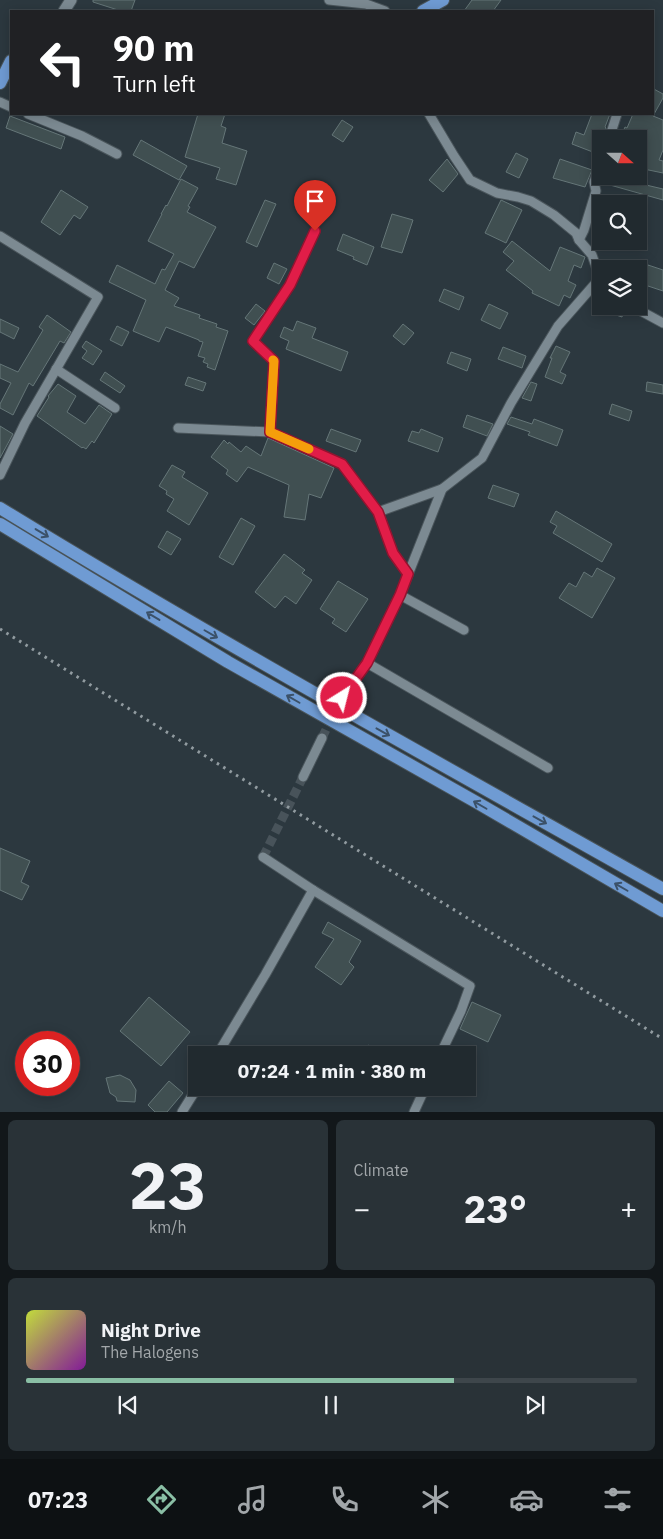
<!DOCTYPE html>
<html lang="en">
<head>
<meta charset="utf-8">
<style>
	:root { --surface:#212a2f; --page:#293237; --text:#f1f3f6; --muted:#a2a7aa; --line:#3e464b; --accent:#8abfa5 }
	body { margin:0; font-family:"IBM Plex Sans",sans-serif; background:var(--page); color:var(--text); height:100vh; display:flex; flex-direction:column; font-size:19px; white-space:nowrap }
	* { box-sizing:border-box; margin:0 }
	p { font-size:16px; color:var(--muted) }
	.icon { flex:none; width:28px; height:28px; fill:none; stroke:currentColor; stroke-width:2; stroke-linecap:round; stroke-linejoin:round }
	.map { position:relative; height:1112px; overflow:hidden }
	.drawer { display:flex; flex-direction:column; gap:8px; padding:8px; background:#12171a; flex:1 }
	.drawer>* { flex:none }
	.banner { position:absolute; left:10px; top:10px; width:644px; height:105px; border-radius:0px; box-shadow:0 2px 12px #0003,0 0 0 1px var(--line); background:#202124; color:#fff; overflow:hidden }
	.needle { width:32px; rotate:111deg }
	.buttons { position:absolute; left:592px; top:130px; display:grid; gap:10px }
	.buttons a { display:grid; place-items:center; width:55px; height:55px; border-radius:0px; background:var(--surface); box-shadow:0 2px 12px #0003,0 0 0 1px var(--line); font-size:25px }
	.speed { position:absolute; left:15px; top:1031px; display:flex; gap:10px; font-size:25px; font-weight:700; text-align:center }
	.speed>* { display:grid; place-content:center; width:65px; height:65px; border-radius:50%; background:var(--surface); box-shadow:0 2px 12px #0003,0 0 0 1px var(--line); line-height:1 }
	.speed .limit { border:8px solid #d22; background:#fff; color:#111 }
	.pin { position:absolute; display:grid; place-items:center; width:42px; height:42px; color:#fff; margin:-51px -21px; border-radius:50% 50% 50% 0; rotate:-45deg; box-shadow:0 0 5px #0007 }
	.pin .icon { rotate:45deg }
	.me { position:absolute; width:55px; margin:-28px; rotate:36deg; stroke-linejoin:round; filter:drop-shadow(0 0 4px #0008) }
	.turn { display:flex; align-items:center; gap:18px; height:105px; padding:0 20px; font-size:22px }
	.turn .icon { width:65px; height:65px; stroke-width:2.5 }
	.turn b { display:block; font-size:35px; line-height:42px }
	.big { font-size:38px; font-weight:700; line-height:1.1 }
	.drawer .card { flex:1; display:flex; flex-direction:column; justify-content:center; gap:8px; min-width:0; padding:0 18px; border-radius:8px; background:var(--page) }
	.drawer .dial { align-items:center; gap:0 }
	.dial b { font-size:65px; line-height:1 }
	.song { display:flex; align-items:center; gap:15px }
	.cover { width:60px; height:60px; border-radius:8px; background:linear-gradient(135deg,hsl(70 70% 55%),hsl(290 70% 35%)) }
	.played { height:5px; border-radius:2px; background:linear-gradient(90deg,var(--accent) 70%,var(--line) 70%) }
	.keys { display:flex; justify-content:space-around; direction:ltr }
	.heat { display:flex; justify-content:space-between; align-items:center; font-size:28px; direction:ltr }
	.drawer .tiles { flex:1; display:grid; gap:8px; grid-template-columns:1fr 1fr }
	.card:last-child { grid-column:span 2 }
	.trip { position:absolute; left:188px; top:1046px; width:288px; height:50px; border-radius:0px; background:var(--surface); box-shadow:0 2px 12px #0003,0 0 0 1px var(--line); font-weight:700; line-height:50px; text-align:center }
	.tab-bar { display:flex; height:80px; justify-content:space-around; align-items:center; background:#0d1113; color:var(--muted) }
	.tab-bar .icon { width:35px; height:35px }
	.tab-bar .on { color:var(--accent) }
	.tab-bar b { font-size:22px; color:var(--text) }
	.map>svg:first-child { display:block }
</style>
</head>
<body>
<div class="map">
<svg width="663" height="1112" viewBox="0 0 663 1112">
	<rect width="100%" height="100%" fill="#2c383f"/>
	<g fill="#404f51" stroke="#657678">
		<polygon points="93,0 135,0 131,11 117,11 118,10 93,2"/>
		<polygon points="472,0 501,0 493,11 464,11"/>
		<polygon points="652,88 663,94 663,98 653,116 663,120 663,150 659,160 663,161 663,173 639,168 639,139 620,139 625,127 627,128 633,114 652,114"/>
		<polygon points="198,114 225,114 221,126 226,128 222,143 247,151 236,185 216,179 220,168 185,157"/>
		<polygon points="592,114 610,114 605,127 606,128 603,139 601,139 601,146 598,154 572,144 576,132 584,135"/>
		<polygon points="10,116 65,137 61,149 6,128"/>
		<polygon points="342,120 353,127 343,142 332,135"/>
		<polygon points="141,140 187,166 179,180 133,155"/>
		<polygon points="516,153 528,159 519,178 506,172"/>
		<polygon points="447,159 458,174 443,192 429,180"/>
		<polygon points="560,159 592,170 585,187 553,178"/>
		<polygon points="612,177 663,189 663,200 610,185"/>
		<polygon points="181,179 198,188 188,206 190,207 187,212 216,227 194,268 179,261 165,290 179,298 174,306 200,315 199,318 217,324 216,327 228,331 215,370 207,367 208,364 203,362 205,358 198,356 203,342 199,341 199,340 166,327 159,342 133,331 146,300 109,282 117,265 155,284 162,269 165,270 174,254 148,241 162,214 161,214 166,205 167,206"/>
		<polygon points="61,190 88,207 80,219 74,215 60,235 41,222"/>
		<polygon points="265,200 276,204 257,247 246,242"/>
		<polygon points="501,200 522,210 506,243 485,233"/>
		<polygon points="392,214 413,220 402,253 381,247"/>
		<polygon points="343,234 374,247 367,265 353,259 354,257 337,250"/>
		<polygon points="512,241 550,271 560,247 585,257 581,268 574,265 568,281 576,285 570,298 564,295 559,306 532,293 533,291 506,270 514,261 503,252"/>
		<polygon points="274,263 287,269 279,284 267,278"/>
		<polygon points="648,265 663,270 663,291 642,284"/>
		<polygon points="444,289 464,297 459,310 439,301"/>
		<polygon points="256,304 265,311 254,325 245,318"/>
		<polygon points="489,304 508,313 500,329 481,320"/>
		<polygon points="595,306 625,306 622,317 595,308"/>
		<polygon points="47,315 71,332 64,343 60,341 33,386 29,383 13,415 0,408 0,404 11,383 0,378 0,364 18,372 43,330 39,327"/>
		<polygon points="0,319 19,328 14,339 0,332"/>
		<polygon points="297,321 316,328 312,338 348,352 341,371 286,349 289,341 280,337 284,327 293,331"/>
		<polygon points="403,324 414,333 404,345 393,336"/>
		<polygon points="117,326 129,332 122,346 110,340"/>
		<polygon points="86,341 102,351 93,365 82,358 87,351 82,347"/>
		<polygon points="556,346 570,352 560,372 566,375 562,384 545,377 552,358 550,358"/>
		<polygon points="503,347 526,356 522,368 498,359"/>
		<polygon points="451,352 471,359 467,371 447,363"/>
		<polygon points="105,372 125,386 120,393 100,380"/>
		<polygon points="188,377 206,383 203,391 185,385"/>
		<polygon points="531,382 537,384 531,401 522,398"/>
		<polygon points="647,382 663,385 663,394 646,391"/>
		<polygon points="58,384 76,396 67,412 85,424 99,405 112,414 94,443 92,441 86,449 83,447 82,448 37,416 49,397 48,396"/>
		<polygon points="612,404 632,411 629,421 609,414"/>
		<polygon points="467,415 493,424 487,436 463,427"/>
		<polygon points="511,417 532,424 534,419 563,430 557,446 528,435 530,432 507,424"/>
		<polygon points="0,426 13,434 0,458"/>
		<polygon points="331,429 361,440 356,452 326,441"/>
		<polygon points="421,429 443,438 438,452 408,441 412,431 419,433"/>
		<polygon points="268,438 334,468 321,498 309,494 305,520 284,517 289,485 248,467 237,482 226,474 228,470 211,457 224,440 228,444 229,442 241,452 246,446 261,456"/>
		<polygon points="172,465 185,472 182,477 208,493 189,525 167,511 174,499 166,494 167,491 159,486"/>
		<polygon points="493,485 519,494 514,507 488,498"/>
		<polygon points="556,511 612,544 602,562 553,533 557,526 550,522"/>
		<polygon points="241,518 255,526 233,565 219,557"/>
		<polygon points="167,531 181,539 171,555 158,547"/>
		<polygon points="284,554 305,570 302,573 312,580 296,604 285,596 275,608 255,592"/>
		<polygon points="597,568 615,578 592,618 559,598 569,583 576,587 584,572 592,577"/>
		<polygon points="338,581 368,599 346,632 332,623 335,619 320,609"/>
		<polygon points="0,848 30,861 21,882 29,886 22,900 0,890"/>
		<polygon points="328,922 361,941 349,962 354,967 341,985 315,967 334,939 322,933"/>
		<polygon points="149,997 190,1032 161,1066 120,1031"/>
		<polygon points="472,1002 501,1015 488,1042 460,1029"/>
		<polygon points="368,1045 385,1055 363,1055"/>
		<polygon points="120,1075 130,1080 136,1090 135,1102 117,1101 116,1097 110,1093 106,1078"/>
		<polygon points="169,1081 183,1093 167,1112 155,1112 148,1105"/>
	</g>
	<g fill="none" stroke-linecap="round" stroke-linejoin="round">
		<g stroke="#48535a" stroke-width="9" stroke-dasharray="9 4.5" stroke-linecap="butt">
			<polyline points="322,738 339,703"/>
			<polyline points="263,857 303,777"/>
		</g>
		<g stroke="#4a555b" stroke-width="11">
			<g id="street">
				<polyline points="329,0 366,4 385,11"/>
				<polyline points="0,102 11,107"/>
				<polyline points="28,114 82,136 117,154"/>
				<polyline points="429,114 454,156 470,180 497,193 518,197 531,201 554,215 576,233 579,240 592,255 600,278 601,279"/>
				<polyline points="609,139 617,114"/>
				<polyline points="0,236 98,297 25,423 0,475"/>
				<polyline points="579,240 584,230 596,191 594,182 601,162"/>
				<polyline points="638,306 639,310 663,323"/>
				<polyline points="56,369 115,408"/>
				<polyline points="178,428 270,432 342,464 378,512 393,553 408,574"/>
				<polyline points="270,432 274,361 253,341 290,285 315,231"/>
				<polyline points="378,512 442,489 482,458 511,403 558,326 600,278"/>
				<polyline points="400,595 464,630"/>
				<polyline points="367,663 548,768"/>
				<polyline points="342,698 367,663 400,595 442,489"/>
				<polyline points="303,777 322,738"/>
				<polyline points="313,890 470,986 461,1011 440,1055"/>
				<polyline points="217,1055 265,975 313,890 263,857"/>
				<polyline points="182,1112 197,1088"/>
				<polyline points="414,1112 425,1088"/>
			</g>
		</g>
		<g stroke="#4a555b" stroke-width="13">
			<polyline id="secondary" points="64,11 71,0"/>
		</g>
		<g stroke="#4a555b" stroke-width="14">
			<g id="primary">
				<polyline points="423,11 443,0"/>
				<polyline points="0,83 11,61"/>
				<path d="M0 508C217 641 441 764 663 889"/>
				<polyline points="0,524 228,662 476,802 663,911"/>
			</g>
		</g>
		<use href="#street" stroke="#7c8a92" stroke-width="9"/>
		<use href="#secondary" stroke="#7c8a92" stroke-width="11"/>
		<use href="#primary" stroke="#6f9bd3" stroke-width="12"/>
		<polyline stroke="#919ba0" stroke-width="3" stroke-dasharray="2.5 5" stroke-linecap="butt" points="0,629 663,1039"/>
	</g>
	<defs><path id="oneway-shaft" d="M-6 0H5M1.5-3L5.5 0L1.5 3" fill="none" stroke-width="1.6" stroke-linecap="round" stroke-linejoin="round" transform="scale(1.25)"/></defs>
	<g stroke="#3b5169">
		<use href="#oneway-shaft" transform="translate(42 533) rotate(31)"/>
		<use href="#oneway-shaft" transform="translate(153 616) rotate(-149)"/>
		<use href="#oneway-shaft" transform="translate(211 634) rotate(30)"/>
		<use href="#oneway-shaft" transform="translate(293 699) rotate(-150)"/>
		<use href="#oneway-shaft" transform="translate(383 732) rotate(29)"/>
		<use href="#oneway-shaft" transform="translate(480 805) rotate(-150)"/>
		<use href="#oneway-shaft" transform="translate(540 820) rotate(29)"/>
		<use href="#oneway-shaft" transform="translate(621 887) rotate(-150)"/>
	</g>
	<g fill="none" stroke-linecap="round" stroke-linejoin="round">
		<g stroke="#92132f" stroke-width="12">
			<polyline id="route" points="315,231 290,285 253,341 274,361 270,432 342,464 378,512 393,553 408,574 400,595 367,663 342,698"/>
		</g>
		<use href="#route" stroke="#e11d48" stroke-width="9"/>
		<polyline stroke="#f59e0b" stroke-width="9" points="273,360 274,361 270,432 309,449"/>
	</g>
</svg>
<div class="buttons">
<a><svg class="needle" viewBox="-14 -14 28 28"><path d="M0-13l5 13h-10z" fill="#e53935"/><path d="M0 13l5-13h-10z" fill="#a2a7aa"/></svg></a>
<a><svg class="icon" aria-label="search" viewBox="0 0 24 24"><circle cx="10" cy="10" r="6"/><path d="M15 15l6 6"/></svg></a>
<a><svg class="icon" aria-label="layers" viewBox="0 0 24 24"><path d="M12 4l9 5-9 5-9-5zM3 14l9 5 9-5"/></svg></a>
</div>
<div class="speed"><div class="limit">30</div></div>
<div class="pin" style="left:315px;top:231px;background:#d93025"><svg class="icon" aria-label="arrive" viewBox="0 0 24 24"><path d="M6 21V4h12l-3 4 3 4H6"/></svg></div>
<svg class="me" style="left:342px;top:698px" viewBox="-20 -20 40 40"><circle r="17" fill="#e11d48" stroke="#fff" stroke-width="3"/><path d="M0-11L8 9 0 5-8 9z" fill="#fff"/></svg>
<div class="trip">07:24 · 1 min · 380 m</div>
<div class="banner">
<div class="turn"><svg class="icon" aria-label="left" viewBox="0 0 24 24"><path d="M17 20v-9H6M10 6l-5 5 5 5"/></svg><div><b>90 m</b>Turn left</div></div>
</div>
</div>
<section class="drawer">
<div class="tiles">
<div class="card dial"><b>23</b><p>km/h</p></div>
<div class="card"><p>Climate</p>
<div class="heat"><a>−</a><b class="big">23°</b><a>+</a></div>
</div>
<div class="card">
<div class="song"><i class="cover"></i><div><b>Night Drive</b><p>The Halogens</p></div></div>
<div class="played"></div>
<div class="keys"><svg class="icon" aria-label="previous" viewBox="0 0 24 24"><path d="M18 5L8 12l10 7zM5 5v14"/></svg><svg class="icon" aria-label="pause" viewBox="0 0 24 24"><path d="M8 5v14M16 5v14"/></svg><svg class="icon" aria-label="next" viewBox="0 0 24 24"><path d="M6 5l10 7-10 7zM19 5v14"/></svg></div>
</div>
</div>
</section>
<nav class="tab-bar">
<b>07:23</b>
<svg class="icon on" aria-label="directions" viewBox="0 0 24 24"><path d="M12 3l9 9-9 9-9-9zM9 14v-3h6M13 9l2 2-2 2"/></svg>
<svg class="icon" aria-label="music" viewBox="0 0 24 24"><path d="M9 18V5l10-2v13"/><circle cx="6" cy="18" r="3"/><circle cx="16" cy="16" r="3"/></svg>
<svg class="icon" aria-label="phone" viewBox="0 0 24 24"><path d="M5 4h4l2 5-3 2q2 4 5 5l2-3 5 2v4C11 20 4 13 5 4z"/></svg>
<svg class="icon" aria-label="climate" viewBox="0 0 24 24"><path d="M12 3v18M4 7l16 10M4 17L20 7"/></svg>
<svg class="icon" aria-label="car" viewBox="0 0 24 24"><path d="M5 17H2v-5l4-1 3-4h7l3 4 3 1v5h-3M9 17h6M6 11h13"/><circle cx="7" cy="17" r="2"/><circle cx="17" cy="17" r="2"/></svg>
<svg class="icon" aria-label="filters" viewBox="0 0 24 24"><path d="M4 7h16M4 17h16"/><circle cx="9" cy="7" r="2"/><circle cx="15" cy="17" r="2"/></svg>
</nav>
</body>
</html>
